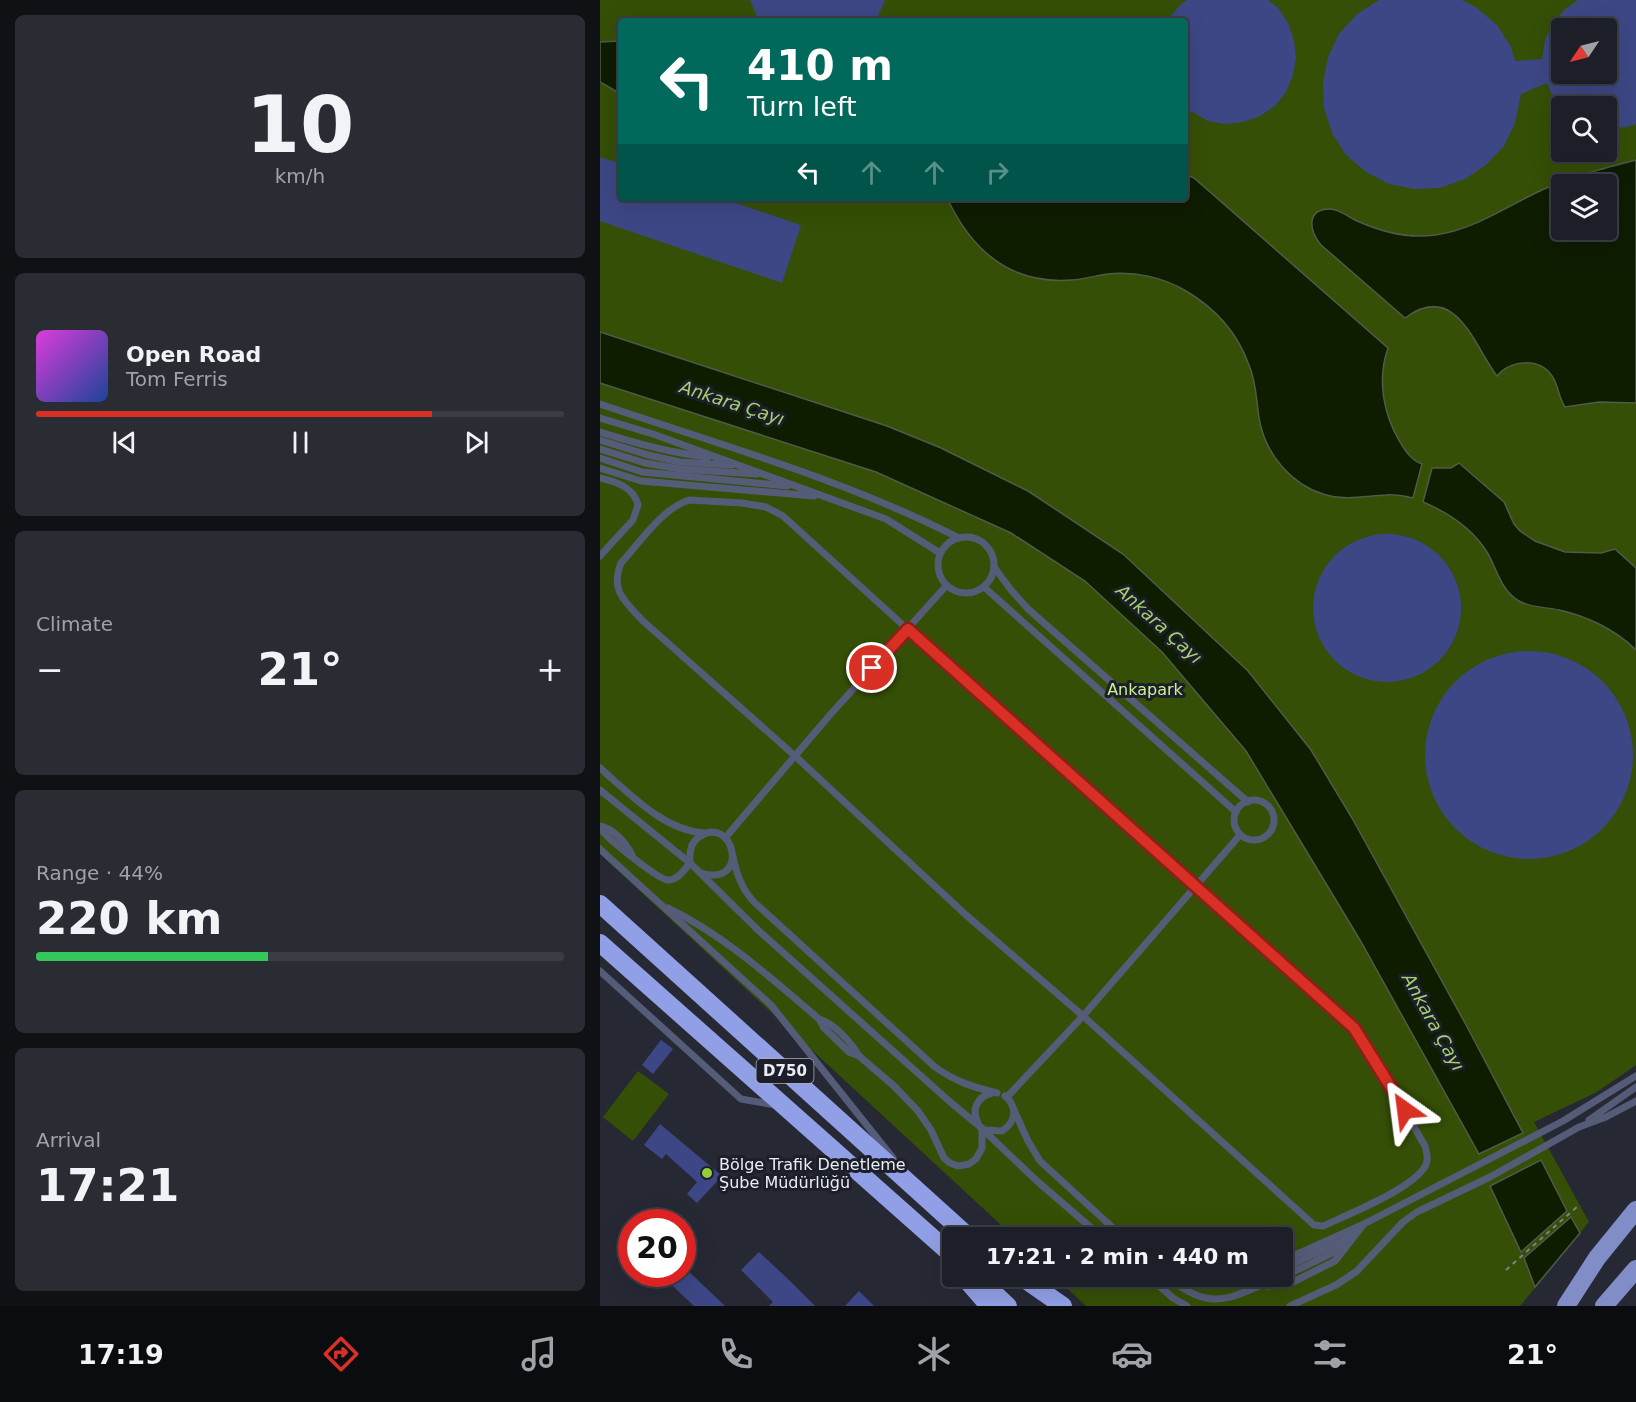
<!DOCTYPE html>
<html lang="en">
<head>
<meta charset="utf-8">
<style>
	:root { --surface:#1c1f27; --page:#292c33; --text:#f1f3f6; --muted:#a0a2a7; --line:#3a3d44; --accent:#d93025 }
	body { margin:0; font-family:"DejaVu Sans",sans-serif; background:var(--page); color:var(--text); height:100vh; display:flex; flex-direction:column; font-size:22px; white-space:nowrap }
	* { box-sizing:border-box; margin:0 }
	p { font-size:20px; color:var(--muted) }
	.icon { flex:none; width:33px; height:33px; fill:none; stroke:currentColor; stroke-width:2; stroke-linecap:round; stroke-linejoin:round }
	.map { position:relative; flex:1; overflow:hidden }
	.details { display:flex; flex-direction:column; gap:15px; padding:15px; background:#0f1115; width:600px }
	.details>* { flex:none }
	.banner { position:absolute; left:18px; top:18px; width:570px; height:183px; border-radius:6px; box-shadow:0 6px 24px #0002,0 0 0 2px var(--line); background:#00695c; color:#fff; overflow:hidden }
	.needle { width:39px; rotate:235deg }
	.controls { position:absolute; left:951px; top:18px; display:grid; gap:12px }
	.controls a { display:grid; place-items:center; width:66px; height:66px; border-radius:6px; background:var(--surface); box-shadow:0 6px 24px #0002,0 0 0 2px var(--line); font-size:30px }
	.speed { position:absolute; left:18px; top:1209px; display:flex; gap:12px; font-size:30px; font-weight:700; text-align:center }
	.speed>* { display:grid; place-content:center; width:78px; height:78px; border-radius:50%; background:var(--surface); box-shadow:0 6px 24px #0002,0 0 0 2px var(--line); line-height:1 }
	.speed .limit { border:9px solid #d22; background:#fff; color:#111 }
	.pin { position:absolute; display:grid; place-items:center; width:51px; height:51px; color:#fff; margin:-26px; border:3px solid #fff; border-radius:50%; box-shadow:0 2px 6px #0007 }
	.me { position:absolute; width:66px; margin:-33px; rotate:329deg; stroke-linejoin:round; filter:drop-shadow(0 0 4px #0008) }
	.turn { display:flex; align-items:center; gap:21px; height:126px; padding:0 30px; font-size:27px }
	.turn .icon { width:78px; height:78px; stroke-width:2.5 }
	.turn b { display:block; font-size:42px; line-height:51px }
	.lanes { display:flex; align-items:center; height:57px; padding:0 30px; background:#0003; justify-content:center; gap:30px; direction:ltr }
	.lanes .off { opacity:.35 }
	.big { font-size:45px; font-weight:800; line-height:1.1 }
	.details .widget { flex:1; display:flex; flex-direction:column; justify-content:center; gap:9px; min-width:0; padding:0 21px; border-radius:9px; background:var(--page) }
	.details .dial { align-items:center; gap:0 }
	.dial b { font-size:78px; line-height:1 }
	.song { display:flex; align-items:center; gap:18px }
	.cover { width:72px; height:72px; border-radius:9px; background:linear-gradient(135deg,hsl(300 70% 55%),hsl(220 70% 35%)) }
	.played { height:6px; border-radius:3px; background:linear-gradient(90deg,var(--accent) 75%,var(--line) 75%) }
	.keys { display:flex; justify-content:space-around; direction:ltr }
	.heat { display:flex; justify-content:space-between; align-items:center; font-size:33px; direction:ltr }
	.charge { height:9px; border-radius:4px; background:linear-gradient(90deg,#34c759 44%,var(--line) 0) }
	.trip { position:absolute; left:342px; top:1227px; width:351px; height:60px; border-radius:6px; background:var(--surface); box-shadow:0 6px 24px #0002,0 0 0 2px var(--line); font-weight:800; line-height:60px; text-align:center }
	.tab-bar { display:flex; height:96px; justify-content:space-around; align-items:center; background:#0b0c10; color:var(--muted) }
	.tab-bar .icon { width:42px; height:42px }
	.tab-bar .current { color:var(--accent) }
	.tab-bar b { font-size:27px; color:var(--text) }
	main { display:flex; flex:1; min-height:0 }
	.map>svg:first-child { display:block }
</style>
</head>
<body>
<main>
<section class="details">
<div class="widget dial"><b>10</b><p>km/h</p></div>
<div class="widget">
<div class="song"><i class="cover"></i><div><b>Open Road</b><p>Tom Ferris</p></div></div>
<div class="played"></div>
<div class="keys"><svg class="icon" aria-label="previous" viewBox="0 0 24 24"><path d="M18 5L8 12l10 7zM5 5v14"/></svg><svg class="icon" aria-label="pause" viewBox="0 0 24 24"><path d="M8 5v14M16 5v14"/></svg><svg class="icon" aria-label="next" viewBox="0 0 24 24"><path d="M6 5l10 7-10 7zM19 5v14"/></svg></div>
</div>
<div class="widget"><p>Climate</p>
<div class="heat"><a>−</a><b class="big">21°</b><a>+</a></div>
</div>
<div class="widget"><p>Range · 44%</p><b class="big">220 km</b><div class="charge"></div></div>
<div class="widget"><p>Arrival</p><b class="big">17:21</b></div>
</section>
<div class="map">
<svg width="1036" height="1306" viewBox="0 0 1036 1306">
	<rect width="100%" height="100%" fill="#262934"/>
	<g fill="#354f06" fill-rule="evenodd">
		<path d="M0 0H1036V1065L997 1092 934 1122 989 1222 920 1306H486L455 1277 682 1276V1238L414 1237 0 854ZM21 21H585V198H21ZM962 28H1006V74H962ZM962 106H1006V152H962ZM962 184H1006V230H962Z"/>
		<polygon points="38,1071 69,1094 33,1141 3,1117"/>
	</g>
	<g fill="#0e1c00" stroke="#505b49" stroke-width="1.5" fill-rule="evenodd">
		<polygon points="21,41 21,94 0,82 0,42"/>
		<path d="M1036 160V403L999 402 965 407C958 397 959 386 952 376 939 357 910 360 897 376 874 346 856 280 805 318L721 245C709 231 706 209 730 209 739 209 747 216 755 220 779 231 808 239 835 235 874 230 909 205 944 189 974 176 1005 168 1036 160ZM1006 184V230H962V184Z"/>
		<path d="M585 174 594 178 788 348C777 379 783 414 800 442 805 451 812 461 822 464L813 498C804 496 795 494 786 495 765 496 744 501 723 494 691 484 667 455 660 423 656 403 657 383 649 365 637 332 615 308 586 291 563 277 534 271 507 274 495 276 484 279 472 280 411 285 373 252 348 200L351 198H585Z"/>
		<polygon points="0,332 287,426 341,448 428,491 523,554 648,671 711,750 752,818 865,1023 923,1133 879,1154 760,940 646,751 562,652 485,581 411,533 276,472 0,383"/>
		<path d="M859 463 904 502 914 524 920 531 935 541 965 552 1001 553 1015 549 1036 568V650C1016 630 987 616 959 610 946 607 931 608 919 601 901 591 897 569 887 552 872 528 849 513 823 502L832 468H851Z"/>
		<polygon points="941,1160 967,1211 921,1252 890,1186"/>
		<polygon points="971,1217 980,1233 935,1287 924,1258"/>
	</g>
	<g fill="#3d4785" fill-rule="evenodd">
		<polygon points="150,0 285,0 276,21 159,21"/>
		<polygon points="587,0 668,0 678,8 688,23 694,40 696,58 693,75 686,92 675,106 660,116 643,122 625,124 608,121 585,108 585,21 567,21 580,5"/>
		<path d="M779 0H862L877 8 897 25 911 47 915 61 942 59 945 40 951 28H949L964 10 978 0H1036V124L1027 127 1006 129V106H961L951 93 947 83 921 94 915 123 904 146 886 165 865 179 840 188 814 189 789 184 766 172 746 155 732 133 724 108 723 82 728 57 739 34 757 14ZM962 28H1006V74H962Z"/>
		<polygon points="0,157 21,164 21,198 121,198 201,225 182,283 0,221"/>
		<circle cx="787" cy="608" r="74"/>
		<circle cx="929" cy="755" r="104"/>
		<polygon points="61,1040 73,1049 53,1074 42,1065"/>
		<polygon points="60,1124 122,1176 97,1203 87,1194 97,1182 66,1154 62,1159 44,1145"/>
		<polygon points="159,1252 188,1279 215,1306 169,1306 173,1302 141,1270"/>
		<polygon points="82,1265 125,1306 94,1306 60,1274 82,1274"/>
		<polygon points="259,1291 274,1306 245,1306"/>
	</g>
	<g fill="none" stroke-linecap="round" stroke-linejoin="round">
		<polyline stroke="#7e818a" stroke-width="2" stroke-dasharray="4.5 4.5" stroke-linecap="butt" points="906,1270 979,1205"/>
		<g stroke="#555c78" stroke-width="7">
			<path d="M0 404C121 445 246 480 359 538"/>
			<polyline points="0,418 53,434 286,519 340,553"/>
			<path d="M0 432C36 443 70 453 108 457"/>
			<polyline points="0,440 48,455 80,462 132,465"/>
			<polyline points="0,449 45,463 80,469 157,474"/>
			<polyline points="0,458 42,472 187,486"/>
			<polyline points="0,468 41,481 214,496"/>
			<path d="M0 478C16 482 34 487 38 505L33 520 0 556"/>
			<path d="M89 500 142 503 166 507 183 516 392 706 754 1028 764 1041 825 1146C826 1150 828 1156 827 1160 826 1184 744 1216 723 1226L714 1225 483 1016 366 915 195 756 43 621C24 601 10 590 21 563 40 542 63 508 89 500Z"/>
			<circle cx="366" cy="565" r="28"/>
			<polyline points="394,567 411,590 428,609 648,802"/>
			<polyline points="384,587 636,812"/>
			<path d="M0 768C30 794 63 830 104 833"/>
			<polyline points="0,790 90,863 158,930 349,1101 378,1125 437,1181 503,1238"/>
			<circle cx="654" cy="820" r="20"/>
			<path d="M0 826C14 829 26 843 32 855"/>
			<path d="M0 828C6 838 59 880 68 880 78 880 84 870 90 863 89 853 90 843 99 837 134 813 151 888 101 873"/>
			<polyline points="125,838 229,716 346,586"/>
			<polyline points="0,849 171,1005 293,1158"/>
			<path d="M133 856C136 874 142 889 154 902L335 1067C356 1082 373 1087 397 1093"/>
			<path d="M68 908C125 936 171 978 219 1019L224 1028 249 1052 259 1056 294 1086 318 1111 331 1130 344 1158 350 1163 358 1166 369 1164 376 1159 382 1148V1128"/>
			<polyline points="0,971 141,1099 175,1105"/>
			<path d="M219 1019C235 1024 251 1042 259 1056"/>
			<polyline points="407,1097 483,1016 640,835"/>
			<polyline points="414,1110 428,1141 440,1161 524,1238"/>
			<polyline points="989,1120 1036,1087"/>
			<path d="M378 1123C371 1109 377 1097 392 1093"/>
			<path d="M385 1130 402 1131C416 1122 418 1107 405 1096"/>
			<polyline points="682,1261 764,1224 963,1121 1036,1076"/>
			<polyline points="682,1269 753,1236"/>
			<polyline points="548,1276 573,1298 587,1306"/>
			<path d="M567 1276C580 1287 595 1298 613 1299 629 1300 642 1293 657 1287 688 1275 717 1261 746 1246"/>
			<polyline points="668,1286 691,1283 735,1261 763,1225"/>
			<polyline points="690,1306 736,1285 757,1271 803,1222 817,1212 890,1177 979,1127 1006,1117 1036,1101"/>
		</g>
		<g stroke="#808dc7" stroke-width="18">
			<polyline points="966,1306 997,1258 1036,1210"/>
			<polyline points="1004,1306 1036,1269"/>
		</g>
		<g stroke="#91a0e6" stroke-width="18">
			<polyline points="0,904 370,1238"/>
			<polyline points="0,943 352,1255"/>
			<polyline points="363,1276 389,1306"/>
			<polyline points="376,1276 408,1306"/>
			<polyline points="420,1276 463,1306"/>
		</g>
	</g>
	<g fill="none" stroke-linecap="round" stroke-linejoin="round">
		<g stroke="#8d1f18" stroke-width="15">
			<polyline id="route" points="272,668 308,629 754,1028 805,1110"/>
		</g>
		<use href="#route" stroke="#d93025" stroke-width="10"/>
	</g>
	<circle fill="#94cc3c" stroke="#1c1f29" stroke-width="2" cx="107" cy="1173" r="6"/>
	<g text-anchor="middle" stroke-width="6" stroke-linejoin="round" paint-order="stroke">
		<rect fill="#1c1f29" stroke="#adafb7" stroke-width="1.5" x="156.5" y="1059" width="57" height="24" rx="4.5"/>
		<g font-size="15" font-weight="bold" fill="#ebedf4">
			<text x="185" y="1076">D750</text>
		</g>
		<g font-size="16" fill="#c6f290" stroke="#1c1f29">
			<text x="545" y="695">Ankapark</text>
		</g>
		<g font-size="16" fill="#ebedf4" stroke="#1c1f29" text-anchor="start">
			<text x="119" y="1170">Bölge Trafik Denetleme<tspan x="119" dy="18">Şube Müdürlüğü</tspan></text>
		</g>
		<g font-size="18" font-style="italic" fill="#a5d06f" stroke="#1c1f29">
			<text transform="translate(132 403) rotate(18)" y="6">Ankara Çayı</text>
			<text transform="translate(559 624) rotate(42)" y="6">Ankara Çayı</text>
			<text transform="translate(833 1022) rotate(61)" y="6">Ankara Çayı</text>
		</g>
	</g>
</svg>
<div class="controls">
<a><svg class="needle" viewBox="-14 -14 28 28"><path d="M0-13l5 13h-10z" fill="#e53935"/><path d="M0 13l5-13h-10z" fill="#a0a2a7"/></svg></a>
<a><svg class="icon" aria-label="search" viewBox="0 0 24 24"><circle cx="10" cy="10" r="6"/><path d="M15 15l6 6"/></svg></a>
<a><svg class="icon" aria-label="layers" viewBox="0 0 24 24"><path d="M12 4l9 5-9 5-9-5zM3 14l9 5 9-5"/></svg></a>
</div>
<div class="speed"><div class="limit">20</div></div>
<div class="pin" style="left:272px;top:668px;background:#d93025"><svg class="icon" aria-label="arrive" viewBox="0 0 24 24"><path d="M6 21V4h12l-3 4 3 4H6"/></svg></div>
<svg class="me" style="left:805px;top:1110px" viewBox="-20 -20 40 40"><path d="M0-17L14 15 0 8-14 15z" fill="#d93025" stroke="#fff" stroke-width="4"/></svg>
<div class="trip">17:21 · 2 min · 440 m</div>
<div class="banner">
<div class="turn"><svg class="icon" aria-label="left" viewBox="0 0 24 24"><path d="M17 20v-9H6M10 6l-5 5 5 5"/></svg><div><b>410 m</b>Turn left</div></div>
<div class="lanes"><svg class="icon" aria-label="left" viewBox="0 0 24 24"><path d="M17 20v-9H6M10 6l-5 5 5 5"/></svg><svg class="icon off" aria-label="ahead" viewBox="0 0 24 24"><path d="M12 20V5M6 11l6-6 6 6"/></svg><svg class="icon off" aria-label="ahead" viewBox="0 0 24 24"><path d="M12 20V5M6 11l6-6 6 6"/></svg><svg class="icon off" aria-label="right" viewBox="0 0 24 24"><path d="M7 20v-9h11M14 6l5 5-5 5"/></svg></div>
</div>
</div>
</main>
<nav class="tab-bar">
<b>17:19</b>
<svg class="icon current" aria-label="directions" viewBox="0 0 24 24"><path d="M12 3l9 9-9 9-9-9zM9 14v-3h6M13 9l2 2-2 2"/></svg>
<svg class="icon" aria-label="music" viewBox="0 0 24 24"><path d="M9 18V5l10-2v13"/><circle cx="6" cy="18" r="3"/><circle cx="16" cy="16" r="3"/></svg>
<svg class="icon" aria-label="phone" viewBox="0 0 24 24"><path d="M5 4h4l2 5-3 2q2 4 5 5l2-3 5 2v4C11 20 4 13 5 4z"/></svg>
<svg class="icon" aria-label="climate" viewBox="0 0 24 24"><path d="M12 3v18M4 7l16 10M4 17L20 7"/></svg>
<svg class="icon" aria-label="car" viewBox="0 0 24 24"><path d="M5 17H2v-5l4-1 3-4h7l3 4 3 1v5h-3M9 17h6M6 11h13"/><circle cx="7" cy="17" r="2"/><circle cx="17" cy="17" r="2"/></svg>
<svg class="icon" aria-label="filters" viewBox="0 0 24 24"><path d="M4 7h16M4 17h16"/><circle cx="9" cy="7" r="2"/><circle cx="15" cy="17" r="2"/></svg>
<b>21°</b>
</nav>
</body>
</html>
